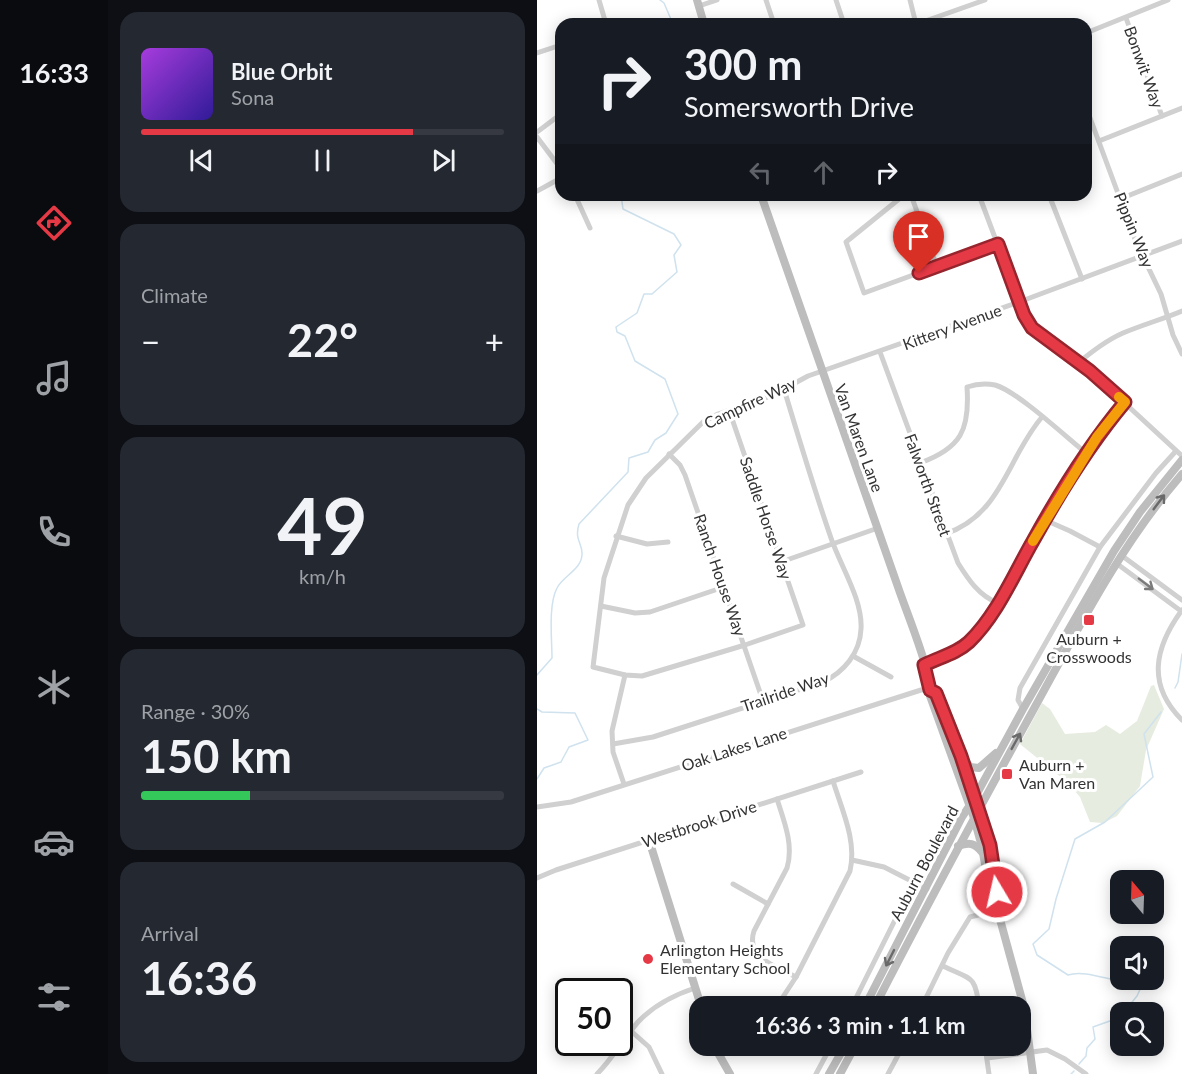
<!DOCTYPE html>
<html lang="en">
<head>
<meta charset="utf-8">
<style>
	:root { --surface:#171b24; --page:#242831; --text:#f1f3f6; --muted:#9ea1a6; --line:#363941; --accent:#e63946 }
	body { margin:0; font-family:Lato,sans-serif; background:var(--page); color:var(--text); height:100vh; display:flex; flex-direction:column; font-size:22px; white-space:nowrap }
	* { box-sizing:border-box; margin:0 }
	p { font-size:20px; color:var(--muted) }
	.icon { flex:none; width:33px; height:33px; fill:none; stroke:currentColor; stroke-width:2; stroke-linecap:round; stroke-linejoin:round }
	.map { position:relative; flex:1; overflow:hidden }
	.drawer { display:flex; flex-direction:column; gap:12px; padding:12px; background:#0d0f14; width:429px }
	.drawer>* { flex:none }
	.banner { position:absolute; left:18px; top:18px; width:537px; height:183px; border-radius:18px; box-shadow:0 3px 15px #0003; background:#171b24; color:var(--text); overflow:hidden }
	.needle { width:39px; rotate:341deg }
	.tools { position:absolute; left:573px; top:870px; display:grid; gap:12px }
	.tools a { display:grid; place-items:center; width:54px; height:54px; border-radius:12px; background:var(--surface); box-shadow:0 3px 15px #0003; font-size:30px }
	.speed { position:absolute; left:18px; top:978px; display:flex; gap:12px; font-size:30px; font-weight:700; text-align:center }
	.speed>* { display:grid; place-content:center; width:78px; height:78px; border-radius:50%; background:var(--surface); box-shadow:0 3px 15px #0003; line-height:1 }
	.speed .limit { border:3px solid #111; border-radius:9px; background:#fff; color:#111 }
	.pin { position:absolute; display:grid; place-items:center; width:51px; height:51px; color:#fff; margin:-62px -26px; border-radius:50% 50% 50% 0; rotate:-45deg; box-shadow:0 0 6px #0007 }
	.pin .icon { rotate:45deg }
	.me { position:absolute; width:66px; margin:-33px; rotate:351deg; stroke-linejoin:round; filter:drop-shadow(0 0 4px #0008) }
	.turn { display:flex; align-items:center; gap:21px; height:126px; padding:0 30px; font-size:27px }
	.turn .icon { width:78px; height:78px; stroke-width:2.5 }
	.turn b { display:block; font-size:42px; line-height:51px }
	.lanes { display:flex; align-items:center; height:57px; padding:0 30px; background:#0003; justify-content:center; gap:30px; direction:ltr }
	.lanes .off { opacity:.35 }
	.big { font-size:45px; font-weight:700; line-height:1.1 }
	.drawer .tile { flex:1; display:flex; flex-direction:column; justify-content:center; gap:9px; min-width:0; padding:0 21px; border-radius:18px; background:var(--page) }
	.drawer .dial { align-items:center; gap:0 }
	.dial b { font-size:78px; line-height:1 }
	.song { display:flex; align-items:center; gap:18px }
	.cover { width:72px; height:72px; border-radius:9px; background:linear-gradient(135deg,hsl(280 70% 55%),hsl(250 70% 35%)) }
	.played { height:6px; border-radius:3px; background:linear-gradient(90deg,var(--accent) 75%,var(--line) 75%) }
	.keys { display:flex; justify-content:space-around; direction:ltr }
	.heat { display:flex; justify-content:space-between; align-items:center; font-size:33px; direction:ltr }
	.charge { height:9px; border-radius:4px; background:linear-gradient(90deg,#34c759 30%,var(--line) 0) }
	.trip { position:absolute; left:152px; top:996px; width:342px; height:60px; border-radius:18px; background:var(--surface); box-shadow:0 3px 15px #0003; font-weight:700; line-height:60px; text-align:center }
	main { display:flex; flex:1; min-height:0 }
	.dock { display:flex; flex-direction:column; width:108px; justify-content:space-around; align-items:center; background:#090b0e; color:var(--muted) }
	.dock .icon { width:42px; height:42px }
	.dock .on { color:var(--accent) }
	.dock b { font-size:27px; color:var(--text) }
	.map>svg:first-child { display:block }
</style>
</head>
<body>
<main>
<nav class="dock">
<b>16:33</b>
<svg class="icon on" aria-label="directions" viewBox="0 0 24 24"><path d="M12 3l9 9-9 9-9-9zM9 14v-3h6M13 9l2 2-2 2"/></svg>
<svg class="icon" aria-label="music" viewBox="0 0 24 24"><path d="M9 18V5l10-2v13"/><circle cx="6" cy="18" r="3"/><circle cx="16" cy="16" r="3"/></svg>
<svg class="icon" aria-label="phone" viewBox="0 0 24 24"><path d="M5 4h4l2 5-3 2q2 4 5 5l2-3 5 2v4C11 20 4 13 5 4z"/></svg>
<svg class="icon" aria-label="climate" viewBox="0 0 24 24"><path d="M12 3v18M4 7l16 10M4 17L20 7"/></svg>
<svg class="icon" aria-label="car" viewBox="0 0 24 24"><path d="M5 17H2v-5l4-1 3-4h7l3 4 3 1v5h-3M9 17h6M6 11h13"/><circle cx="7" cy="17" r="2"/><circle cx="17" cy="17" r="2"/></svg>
<svg class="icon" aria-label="filters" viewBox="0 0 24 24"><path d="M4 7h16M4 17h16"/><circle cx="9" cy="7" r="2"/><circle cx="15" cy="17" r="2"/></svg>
</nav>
<section class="drawer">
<div class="tile">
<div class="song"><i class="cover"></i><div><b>Blue Orbit</b><p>Sona</p></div></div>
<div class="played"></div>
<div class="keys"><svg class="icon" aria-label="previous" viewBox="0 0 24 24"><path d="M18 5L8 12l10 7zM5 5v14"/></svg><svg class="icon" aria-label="pause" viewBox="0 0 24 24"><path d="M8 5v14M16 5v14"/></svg><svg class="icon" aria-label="next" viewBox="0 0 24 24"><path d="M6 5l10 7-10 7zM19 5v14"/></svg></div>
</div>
<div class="tile"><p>Climate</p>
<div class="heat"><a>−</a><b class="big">22°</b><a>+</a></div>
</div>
<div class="tile dial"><b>49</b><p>km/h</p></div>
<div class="tile"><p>Range · 30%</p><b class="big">150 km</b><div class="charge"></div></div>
<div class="tile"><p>Arrival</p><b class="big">16:36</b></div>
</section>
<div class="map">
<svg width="645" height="1074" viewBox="0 0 645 1074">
	<rect width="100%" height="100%" fill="#fff"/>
	<polygon fill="#e6ecdf" points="617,685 627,709 609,750 603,786 580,816 566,823 553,822 543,797 530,782 483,744 505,703 513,709 528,734 558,732 569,725 583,734 600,721 614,686"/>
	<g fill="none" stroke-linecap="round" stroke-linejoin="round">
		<g stroke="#cfe2ee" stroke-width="1.5">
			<polyline points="123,0 127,3 136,24"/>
			<path d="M0 675 15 658C15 640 11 605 20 588 26 576 44 570 45 555 46 543 37 541 42 524L91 472 92 458 111 452 118 440 129 433 141 414 128 379 98 361 88 336 80 332 79 327 100 313 107 294H115L140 272 137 255 144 245 137 234 86 209 84 195"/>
			<polyline points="638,688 641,682 645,654"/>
			<polyline points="0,709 5,712 38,713 51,740 32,747 24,762 7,768 0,779"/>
			<path d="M584 979 582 981C566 978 545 970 531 975L500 955 496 944 512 929 519 899 538 839 568 822 616 777 607 734 624 712"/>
			<polyline points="587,1012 600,996 605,985 601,980"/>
			<polyline points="542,1064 549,1056 550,1048 558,1039 556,1027 584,1017"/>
			<polyline points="534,1074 537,1071"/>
		</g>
		<g stroke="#d0d0d0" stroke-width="5">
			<polyline points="62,0 69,24"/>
			<polyline points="229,0 237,24"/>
			<polyline points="299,0 307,24"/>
			<polyline points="373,0 379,24"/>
			<polyline points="162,6 180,0"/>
			<polyline points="589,18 625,116"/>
			<polyline points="380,24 448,0"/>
			<polyline points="549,33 631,0"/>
			<polyline points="0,53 24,45"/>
			<polyline points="549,107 599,242 624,294 636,335 645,354"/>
			<polyline points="0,132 24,114"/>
			<polyline points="0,137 24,169"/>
			<polyline points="562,141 645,108"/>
			<polyline points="0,191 24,178"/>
			<polyline points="38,195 53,228"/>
			<polyline points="367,195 309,242 327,293 461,244"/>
			<polyline points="374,195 400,267"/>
			<polyline points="442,195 487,315 501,334 553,371 645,456"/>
			<polyline points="512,195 545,279"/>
			<polyline points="583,199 645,174"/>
			<path d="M343 352 421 563C431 579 442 596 461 603"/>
			<path d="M542 362C556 351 570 340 586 333 605 325 626 319 645 311"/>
			<polyline points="192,410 266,625 208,645 105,676 88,675 56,667 67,578 91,505 109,478 166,422 181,414 234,396 271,376 482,302 645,241"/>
			<polyline points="132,454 143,465 148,475 226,701"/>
			<path d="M383 463C424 448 433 430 430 387 439 384 448 383 458 385 480 391 529 437 549 453"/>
			<polyline points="508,520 533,531 563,547"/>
			<path d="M408 534C465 515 470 458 505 417"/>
			<polyline points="79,536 110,544 131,542"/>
			<polyline points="584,555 645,600"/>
			<polyline points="244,562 341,528"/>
			<polyline points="579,563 644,611"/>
			<polyline points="64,606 98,613 113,612 187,587"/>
			<path d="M645 610C618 647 609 684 645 720"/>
			<polyline points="316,656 354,677"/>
			<polyline points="387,665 419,652 431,643 447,625 549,453 588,402"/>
			<polyline points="486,709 481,700 483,688 563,547 619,473 639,451"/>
			<path d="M76 744 116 737 286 682C307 672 323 653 324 629 326 600 303 565 294 538 277 489 262 439 247 389"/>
			<polyline points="87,784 76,752 75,731 88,675"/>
			<path d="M240 799C247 821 257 845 250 868L217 931C208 958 240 967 259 977"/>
			<polyline points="0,807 34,802 384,690 393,690"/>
			<polyline points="315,860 347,867 390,889"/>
			<polyline points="0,878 19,870 324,772"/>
			<polyline points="196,884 231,904"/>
			<path d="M406 966C434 980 438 974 442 1006"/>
			<path d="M240 1006 259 977 313 871C320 841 305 810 296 781"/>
			<polyline points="315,1006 377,882"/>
			<polyline points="385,1006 411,953 433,917 441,915"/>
			<polyline points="94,1031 112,1047 125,1074"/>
			<polyline points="448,1046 452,1074"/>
			<polyline points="183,1057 196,1046"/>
			<polyline points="450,1058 510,1050 528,1059 549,1074"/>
			<path d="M60 1074C76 1058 86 1039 101 1022 116 1006 137 995 158 988"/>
			<polyline points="279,1074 294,1046"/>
			<polyline points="351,1074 366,1046"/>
		</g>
		<g stroke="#bdbdbd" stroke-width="8">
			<polyline points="160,0 167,24"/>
			<path d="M224 195C269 326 316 456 361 587 369 611 396 675 393 696L437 818 445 847 453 893 458 901 487 1007 496 1074"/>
			<polyline points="393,690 399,693 424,756 453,845 460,892 458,901"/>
			<polyline points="427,759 433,767 442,768 459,753"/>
			<polyline points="112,840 164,1006"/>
			<path d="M421 846C433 842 437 843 445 852"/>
			<polyline points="328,1006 425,817 437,799 486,709 577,551 603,512 645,460"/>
			<path d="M338 1006C390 905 444 805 499 705 543 625 585 543 645 474"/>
			<polyline points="177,1046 193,1074"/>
			<polyline points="292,1074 308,1046"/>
			<polyline points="303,1074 318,1046"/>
		</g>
	</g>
	<defs><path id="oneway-shaft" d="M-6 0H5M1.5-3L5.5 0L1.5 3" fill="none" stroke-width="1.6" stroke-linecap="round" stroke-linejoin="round" transform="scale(1.5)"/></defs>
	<g stroke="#6a6a6a">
		<use href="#oneway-shaft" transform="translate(622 502) rotate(-53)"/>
		<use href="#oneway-shaft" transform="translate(479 741) rotate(-61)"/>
		<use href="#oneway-shaft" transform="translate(353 958) rotate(117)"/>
	</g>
	<use stroke="#7a7a7a" href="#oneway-shaft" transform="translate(609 584) rotate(37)"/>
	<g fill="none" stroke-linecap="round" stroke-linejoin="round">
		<g stroke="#96252e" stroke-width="15">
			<path id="route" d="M382 273 461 244 487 315 495 328 553 371 588 402C552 445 523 492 496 541 477 574 460 615 432 642 419 654 403 657 387 665L393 690 399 693 424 756 453 845 460 892"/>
		</g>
		<use href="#route" stroke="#e63946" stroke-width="10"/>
		<polyline stroke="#f59e0b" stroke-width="10" points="496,541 560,437 588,402 582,397"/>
	</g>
	<g fill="#e63946" stroke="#fff" stroke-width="2">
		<rect x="546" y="614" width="12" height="12" rx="3"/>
		<rect x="464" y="768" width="12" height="12" rx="3"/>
		<circle cx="111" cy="959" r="6"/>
	</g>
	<g text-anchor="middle" stroke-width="6" stroke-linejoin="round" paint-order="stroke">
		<g font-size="16" fill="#333" stroke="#fff">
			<text transform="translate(607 67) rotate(70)" y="6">Bonwit Way</text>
			<text transform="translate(597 230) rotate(68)" y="6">Pippin Way</text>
			<text transform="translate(415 327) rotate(-20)" y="6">Kittery Avenue</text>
			<text transform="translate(213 403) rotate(-25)" y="6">Campfire Way</text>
			<text transform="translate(322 438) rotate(70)" y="6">Van Maren Lane</text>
			<text transform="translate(391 485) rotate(70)" y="6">Falworth Street</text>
			<text transform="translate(229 518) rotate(71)" y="6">Saddle Horse Way</text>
			<text transform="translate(183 575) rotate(71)" y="6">Ranch House Way</text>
			<text transform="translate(248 692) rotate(-19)" y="6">Trailride Way</text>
			<text transform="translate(197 749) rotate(-18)" y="6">Oak Lakes Lane</text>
			<text transform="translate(162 824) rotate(-18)" y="6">Westbrook Drive</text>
			<text transform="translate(387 863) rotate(-62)" y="6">Auburn Boulevard</text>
		</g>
		<g font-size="16" fill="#333" stroke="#fff" text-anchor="start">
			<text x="552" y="645" text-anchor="middle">Auburn +<tspan x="552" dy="18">Crosswoods</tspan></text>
			<text x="482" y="771">Auburn +<tspan x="482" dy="18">Van Maren</tspan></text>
			<text x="123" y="956">Arlington Heights<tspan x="123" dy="18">Elementary School</tspan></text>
		</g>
	</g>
</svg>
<div class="tools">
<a><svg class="needle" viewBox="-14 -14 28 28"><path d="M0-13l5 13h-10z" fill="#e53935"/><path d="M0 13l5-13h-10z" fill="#9ea1a6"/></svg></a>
<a><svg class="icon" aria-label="sound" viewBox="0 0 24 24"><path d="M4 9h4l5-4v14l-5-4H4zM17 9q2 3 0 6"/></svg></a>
<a><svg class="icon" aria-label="search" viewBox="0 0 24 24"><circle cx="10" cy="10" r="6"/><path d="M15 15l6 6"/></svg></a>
</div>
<div class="speed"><div class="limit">50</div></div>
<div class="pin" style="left:382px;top:273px;background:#d93025"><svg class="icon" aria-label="arrive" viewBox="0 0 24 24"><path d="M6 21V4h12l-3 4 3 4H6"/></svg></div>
<svg class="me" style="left:460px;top:892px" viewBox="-20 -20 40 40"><circle r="17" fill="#e63946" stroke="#fff" stroke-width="3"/><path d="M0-11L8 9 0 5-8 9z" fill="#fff"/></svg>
<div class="trip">16:36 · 3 min · 1.1 km</div>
<div class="banner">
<div class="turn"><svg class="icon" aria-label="right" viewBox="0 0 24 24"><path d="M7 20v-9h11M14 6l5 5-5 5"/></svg><div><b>300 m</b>Somersworth Drive</div></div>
<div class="lanes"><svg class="icon off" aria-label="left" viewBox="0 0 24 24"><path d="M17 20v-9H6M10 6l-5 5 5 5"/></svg><svg class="icon off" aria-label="ahead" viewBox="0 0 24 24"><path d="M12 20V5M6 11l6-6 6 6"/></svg><svg class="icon" aria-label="right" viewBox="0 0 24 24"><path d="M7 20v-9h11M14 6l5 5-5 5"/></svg></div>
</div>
</div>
</main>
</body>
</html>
